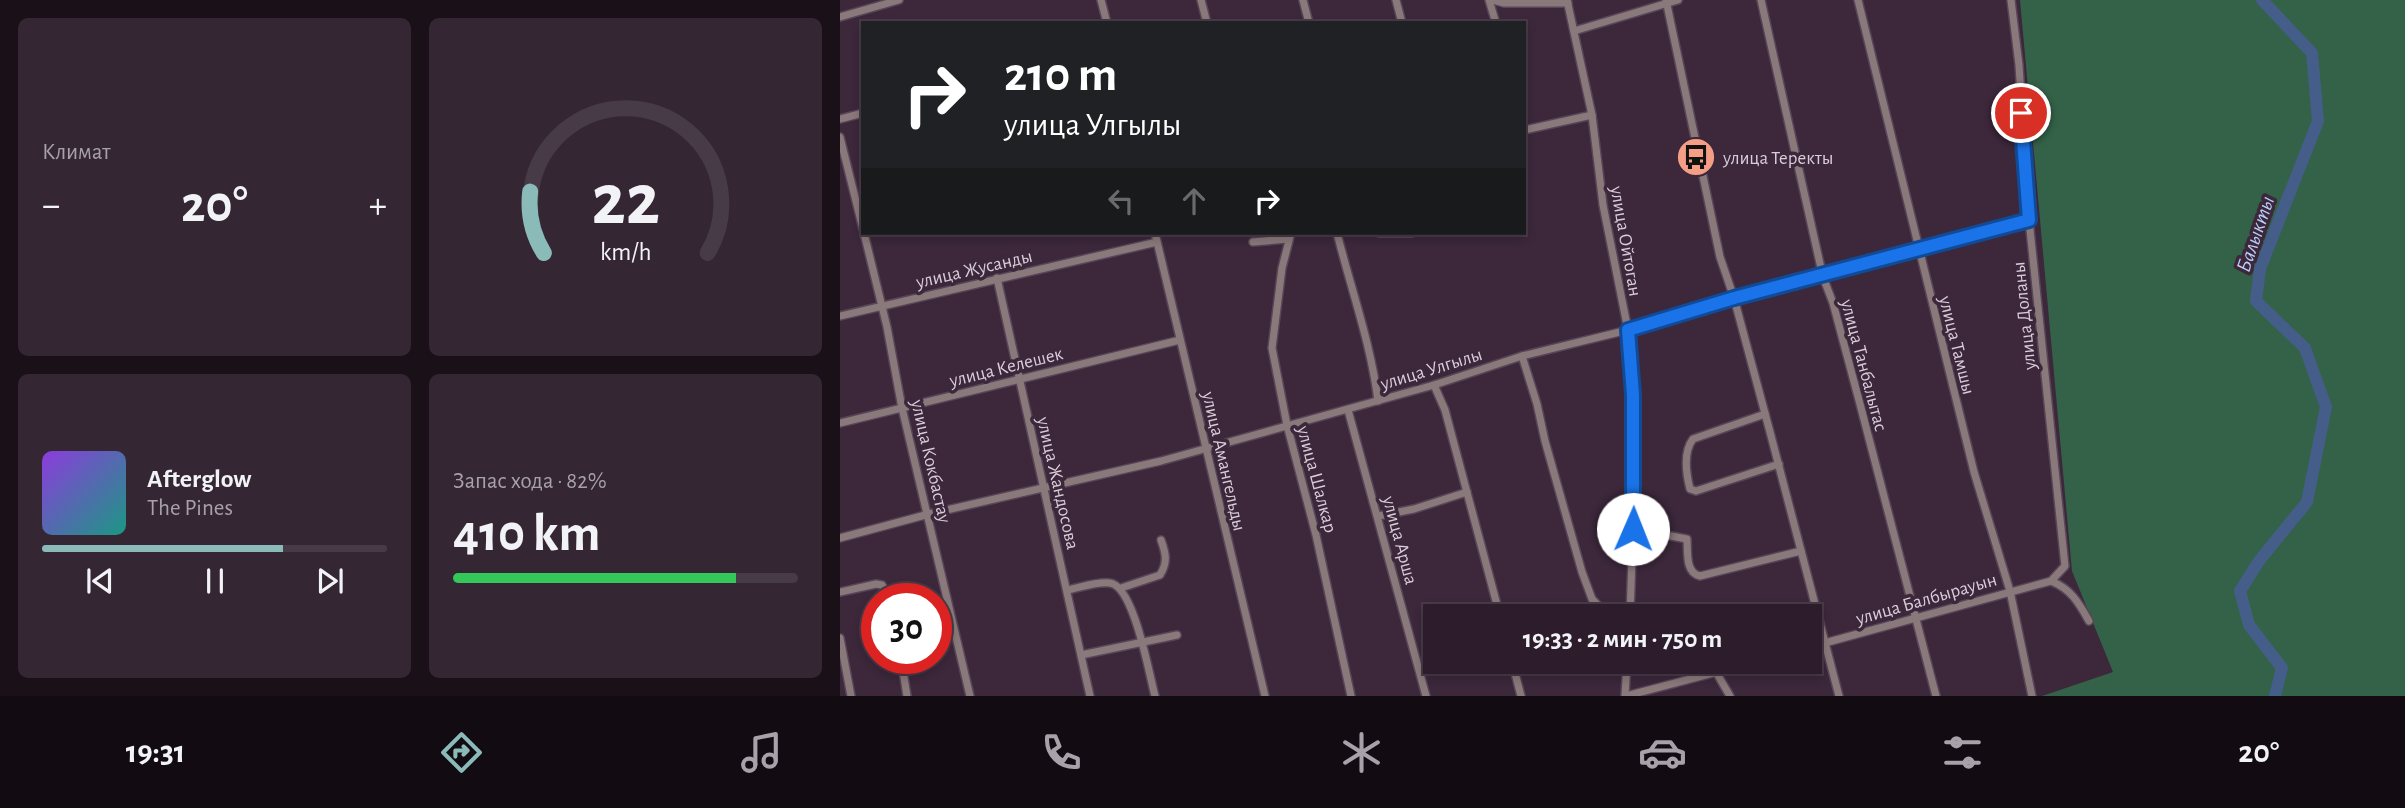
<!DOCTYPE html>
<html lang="ru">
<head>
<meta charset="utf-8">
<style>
	:root { --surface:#2d1d2c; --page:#352634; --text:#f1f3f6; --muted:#a7a2a9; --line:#483b48; --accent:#8bbbb9 }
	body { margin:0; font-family:"Alegreya Sans",sans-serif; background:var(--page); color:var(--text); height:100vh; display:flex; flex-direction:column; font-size:26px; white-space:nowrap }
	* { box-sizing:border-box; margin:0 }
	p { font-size:23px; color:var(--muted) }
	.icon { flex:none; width:38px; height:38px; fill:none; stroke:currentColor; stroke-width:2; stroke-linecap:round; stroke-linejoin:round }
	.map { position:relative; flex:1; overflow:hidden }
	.drawer { display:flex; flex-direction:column; gap:18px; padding:18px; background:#191018; width:840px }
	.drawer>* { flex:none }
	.guide { position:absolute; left:21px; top:21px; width:665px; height:214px; border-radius:0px; box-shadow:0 4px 10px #0003,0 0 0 2px var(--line); background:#202124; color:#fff; overflow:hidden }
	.speed { position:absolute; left:21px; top:583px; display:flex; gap:14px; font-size:35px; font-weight:700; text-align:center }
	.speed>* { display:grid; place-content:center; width:91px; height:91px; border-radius:50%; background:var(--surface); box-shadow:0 4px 10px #0003,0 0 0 2px var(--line); line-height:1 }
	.speed .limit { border:10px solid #d22; background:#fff; color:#111 }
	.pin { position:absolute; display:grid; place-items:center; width:60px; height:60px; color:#fff; margin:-30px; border:4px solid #fff; border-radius:50%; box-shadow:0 2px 7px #0007 }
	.me { position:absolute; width:77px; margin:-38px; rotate:1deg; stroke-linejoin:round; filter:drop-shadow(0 0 5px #0008) }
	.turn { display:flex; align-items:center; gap:24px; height:147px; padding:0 28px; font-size:32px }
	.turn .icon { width:91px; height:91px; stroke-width:2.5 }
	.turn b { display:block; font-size:49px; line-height:60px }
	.lanes { display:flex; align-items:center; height:66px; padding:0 28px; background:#0003; justify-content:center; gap:35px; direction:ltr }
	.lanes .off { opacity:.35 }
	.big { font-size:52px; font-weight:600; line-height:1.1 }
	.drawer .card { flex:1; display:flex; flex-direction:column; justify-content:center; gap:10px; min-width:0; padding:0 24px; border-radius:10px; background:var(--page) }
	.drawer .dial { align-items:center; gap:0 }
	.dial svg { height:182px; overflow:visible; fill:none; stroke:var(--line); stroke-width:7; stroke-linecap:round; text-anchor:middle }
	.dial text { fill:var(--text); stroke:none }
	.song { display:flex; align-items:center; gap:21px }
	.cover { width:84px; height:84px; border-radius:10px; background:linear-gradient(135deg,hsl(270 70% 55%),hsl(170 70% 35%)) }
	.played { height:7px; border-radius:4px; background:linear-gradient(90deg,var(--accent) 70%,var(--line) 70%) }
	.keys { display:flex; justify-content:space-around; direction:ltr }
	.heat { display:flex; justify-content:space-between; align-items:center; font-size:38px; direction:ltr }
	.charge { height:10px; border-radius:5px; background:linear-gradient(90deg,#34c759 82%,var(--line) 0) }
	.drawer .tiles { flex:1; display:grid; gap:18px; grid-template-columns:repeat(2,1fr) }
	.trip { position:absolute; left:583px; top:604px; width:399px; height:70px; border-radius:0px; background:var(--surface); box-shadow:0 4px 10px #0003,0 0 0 2px var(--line); font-weight:600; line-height:70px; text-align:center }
	.tabs { display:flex; height:112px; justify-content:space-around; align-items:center; background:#120c12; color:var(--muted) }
	.tabs .icon { width:49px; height:49px }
	.tabs .active { color:var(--accent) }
	.tabs b { font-size:32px; color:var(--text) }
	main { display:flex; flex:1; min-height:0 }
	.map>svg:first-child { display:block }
</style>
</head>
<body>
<main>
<section class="drawer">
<div class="tiles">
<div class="card"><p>Климат</p>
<div class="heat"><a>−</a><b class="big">20°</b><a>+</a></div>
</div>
<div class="card dial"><svg viewBox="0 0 100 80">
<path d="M14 69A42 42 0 1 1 86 69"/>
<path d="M14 69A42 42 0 0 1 8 42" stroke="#8bbbb9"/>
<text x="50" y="56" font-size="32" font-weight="700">22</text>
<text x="50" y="72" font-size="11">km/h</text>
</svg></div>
<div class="card">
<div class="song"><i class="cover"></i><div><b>Afterglow</b><p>The Pines</p></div></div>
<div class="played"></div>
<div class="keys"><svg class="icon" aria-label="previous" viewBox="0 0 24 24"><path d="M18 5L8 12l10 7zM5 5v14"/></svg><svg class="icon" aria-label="pause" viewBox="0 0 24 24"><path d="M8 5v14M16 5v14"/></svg><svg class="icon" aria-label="next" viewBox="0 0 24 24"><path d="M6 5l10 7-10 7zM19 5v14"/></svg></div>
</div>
<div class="card"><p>Запас хода · 82%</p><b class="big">410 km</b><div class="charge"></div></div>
</div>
</section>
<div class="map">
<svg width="1565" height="696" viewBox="0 0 1565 696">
	<rect width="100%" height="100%" fill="#3c273b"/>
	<polygon fill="#346248" points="1180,0 1565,0 1565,696 1202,696 1273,672 1232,571"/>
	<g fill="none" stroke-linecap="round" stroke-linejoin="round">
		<polyline stroke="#455d89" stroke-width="12" points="1422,0 1472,53 1478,121 1420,269 1416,301 1465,348 1486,407 1467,502 1419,561 1400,591 1409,625 1442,668 1435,696"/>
		<g stroke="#584558" stroke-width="10">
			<g id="minor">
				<polyline points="261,0 267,23"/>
				<polyline points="361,0 367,23"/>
				<polyline points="463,0 469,23"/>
				<polyline points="556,0 562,23"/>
				<polyline points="649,0 655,20"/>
				<polyline points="653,0 664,3 728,3"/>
				<polyline points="727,0 752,115 763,205 788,330 793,395 793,529 790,616"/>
				<polyline points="826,0 880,257 894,298 930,432 999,696"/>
				<polyline points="921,0 983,277 993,303 1020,404 1096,696"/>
				<polyline points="1018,0 1134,472 1170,591 1192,696"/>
				<polyline points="0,17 59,0"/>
				<polyline points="734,31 838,0"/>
				<polyline points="0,119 23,113"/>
				<polyline points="684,130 752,115"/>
				<polyline points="0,137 23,229"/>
				<polyline points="24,233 47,327 62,408 130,696"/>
				<polyline points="315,233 425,696"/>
				<polyline points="451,233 442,268 432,348 447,425 476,535 511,696"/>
				<path d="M497 233C511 289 531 344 538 401"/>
				<polyline points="539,233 572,233"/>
				<polyline points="413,242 448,239"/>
				<polyline points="157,278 250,696"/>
				<polyline points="0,316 317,242"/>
				<polyline points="682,356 697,404 705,441 742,572 752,599 768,616"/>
				<polyline points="594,385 605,410 660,616"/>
				<polyline points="508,410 586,696"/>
				<path d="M925 414 853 439C843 452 846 473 850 489L856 491 939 464"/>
				<polyline points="0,423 340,340"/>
				<polyline points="538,516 574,509 627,492"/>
				<path d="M793 535 831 536 847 539C848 552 845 573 860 576L961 551"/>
				<polyline points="0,538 89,514 321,461 594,385 682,356 788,330 894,298 1189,220"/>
				<path d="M1211 581C1231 589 1239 603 1249 621"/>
				<path d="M281 588 320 575C328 562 326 554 321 540"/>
				<path d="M227 590C239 588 257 581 270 583 294 586 309 674 315 696"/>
				<polyline points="0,592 36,584 42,585 49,598"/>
				<polyline points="0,638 11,696"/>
				<polyline points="970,647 1211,581 1225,566 1189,220 1179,65 1171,0"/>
				<polyline points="241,655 337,635"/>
				<polyline points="61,658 67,696"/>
				<polyline points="672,662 681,696"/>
				<polyline points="876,672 890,696"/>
				<polyline points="785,696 787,662"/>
				<polyline points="786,696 915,662"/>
			</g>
		</g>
		<use href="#minor" stroke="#8a797b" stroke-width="7"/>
	</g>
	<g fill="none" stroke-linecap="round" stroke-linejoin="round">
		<g stroke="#114b97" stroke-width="18">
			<polyline id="route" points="793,529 793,395 788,330 894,298 1189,220 1181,113"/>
		</g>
		<use href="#route" stroke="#1a73e8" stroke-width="12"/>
	</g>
	<defs>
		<g id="bus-disc" transform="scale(2.0125)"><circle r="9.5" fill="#f49e86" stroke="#3c273b"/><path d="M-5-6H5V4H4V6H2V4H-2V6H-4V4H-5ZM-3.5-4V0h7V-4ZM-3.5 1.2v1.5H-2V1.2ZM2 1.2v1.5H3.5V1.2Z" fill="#111"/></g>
	</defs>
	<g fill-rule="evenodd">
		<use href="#bus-disc" x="856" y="157"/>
	</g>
	<g text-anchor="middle" stroke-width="7" stroke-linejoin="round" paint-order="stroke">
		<g font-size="19" fill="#dacdda" stroke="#3c273b" text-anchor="start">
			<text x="883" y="164">улица Теректы</text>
		</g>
		<g font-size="19" fill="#dacdda" stroke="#3c273b">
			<text transform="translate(787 241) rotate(80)" y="7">улица Ойтоган</text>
			<text transform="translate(134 268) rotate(-13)" y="7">улица Жусанды</text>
			<text transform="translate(1183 316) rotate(-96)" y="7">улица Доланы</text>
			<text transform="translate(1118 345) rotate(76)" y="7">улица Тамшы</text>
			<text transform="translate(1025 365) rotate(75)" y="7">улица Танбалытас</text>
			<text transform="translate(166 366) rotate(-14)" y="7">улица Келешек</text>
			<text transform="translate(591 368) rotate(-17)" y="7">улица Улгылы</text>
			<text transform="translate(92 461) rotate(77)" y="7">улица Кокбастау</text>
			<text transform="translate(385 461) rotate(77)" y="7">улица Амангельды</text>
			<text transform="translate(478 479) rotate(75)" y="7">улица Шалкар</text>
			<text transform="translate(219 483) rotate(77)" y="7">улица Жандосова</text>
			<text transform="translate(561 540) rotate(75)" y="7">улица Арша</text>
			<text transform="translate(1086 598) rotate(-16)" y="7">улица Балбырауын</text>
		</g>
		<g font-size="21" font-style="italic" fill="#bad2fc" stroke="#3c273b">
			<text transform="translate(1415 234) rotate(-71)" y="7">Балыкты</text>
		</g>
	</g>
</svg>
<div class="speed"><div class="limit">30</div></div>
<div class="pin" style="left:1181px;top:113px;background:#d93025"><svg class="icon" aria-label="arrive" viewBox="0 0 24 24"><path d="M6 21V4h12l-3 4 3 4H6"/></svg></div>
<svg class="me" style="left:793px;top:529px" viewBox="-20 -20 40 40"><circle r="19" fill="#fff"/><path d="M0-13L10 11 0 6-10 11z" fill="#1a73e8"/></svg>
<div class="trip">19:33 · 2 мин · 750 m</div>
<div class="guide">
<div class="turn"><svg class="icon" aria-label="right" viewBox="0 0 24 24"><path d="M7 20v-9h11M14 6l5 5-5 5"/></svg><div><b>210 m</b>улица Улгылы</div></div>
<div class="lanes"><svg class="icon off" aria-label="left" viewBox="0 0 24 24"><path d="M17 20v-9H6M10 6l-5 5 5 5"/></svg><svg class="icon off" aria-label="ahead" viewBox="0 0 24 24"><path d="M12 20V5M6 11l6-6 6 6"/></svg><svg class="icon" aria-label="right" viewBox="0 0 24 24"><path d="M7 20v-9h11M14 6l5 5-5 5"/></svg></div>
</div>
</div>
</main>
<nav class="tabs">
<b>19:31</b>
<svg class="icon active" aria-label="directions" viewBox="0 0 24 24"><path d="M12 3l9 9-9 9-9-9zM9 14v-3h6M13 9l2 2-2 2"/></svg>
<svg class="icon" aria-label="music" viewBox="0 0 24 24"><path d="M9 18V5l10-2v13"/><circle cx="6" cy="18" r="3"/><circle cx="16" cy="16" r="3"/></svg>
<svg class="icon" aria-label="phone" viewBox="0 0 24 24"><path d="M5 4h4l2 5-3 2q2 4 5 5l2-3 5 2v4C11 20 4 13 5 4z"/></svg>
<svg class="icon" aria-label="climate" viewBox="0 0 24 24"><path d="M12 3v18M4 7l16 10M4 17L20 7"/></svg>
<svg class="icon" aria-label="car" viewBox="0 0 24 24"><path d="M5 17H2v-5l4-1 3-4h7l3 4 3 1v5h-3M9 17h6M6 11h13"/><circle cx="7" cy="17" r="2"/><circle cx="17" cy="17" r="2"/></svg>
<svg class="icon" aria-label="filters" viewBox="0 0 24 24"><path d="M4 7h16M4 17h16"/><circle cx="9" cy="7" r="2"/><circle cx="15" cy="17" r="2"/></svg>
<b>20°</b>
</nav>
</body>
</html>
